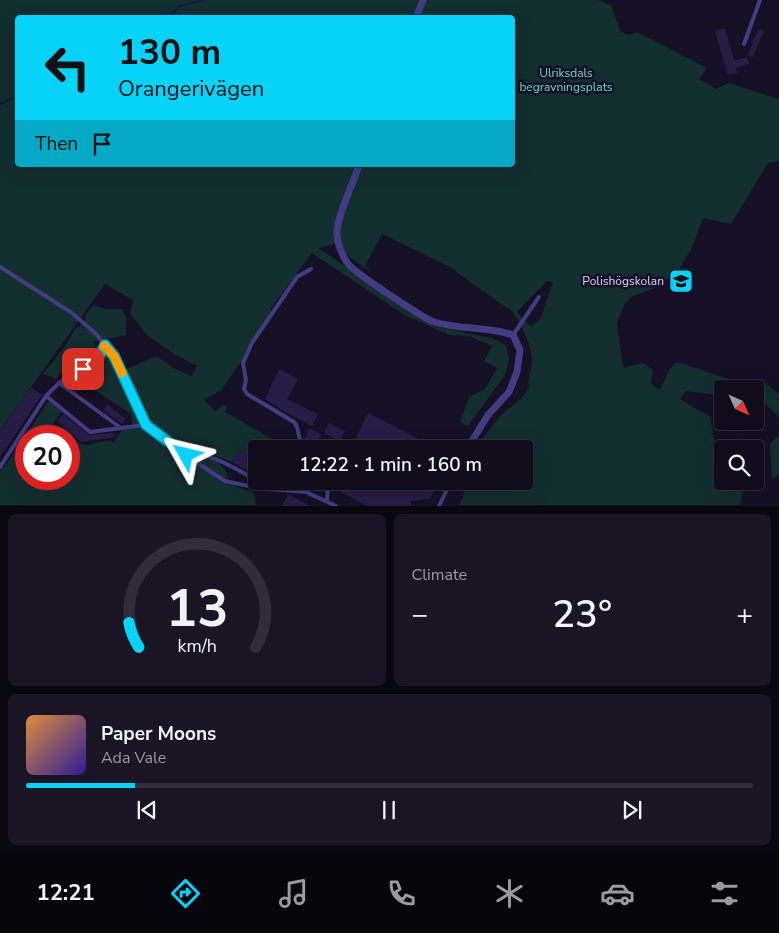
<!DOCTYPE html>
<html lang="en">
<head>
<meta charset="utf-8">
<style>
	:root { --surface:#100c1c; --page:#191525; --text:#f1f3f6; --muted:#9c9ba3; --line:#302c3b; --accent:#07d2f7 }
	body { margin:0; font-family:"Nunito Sans",sans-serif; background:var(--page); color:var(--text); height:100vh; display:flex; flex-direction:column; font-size:19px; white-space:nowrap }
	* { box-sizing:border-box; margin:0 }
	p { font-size:16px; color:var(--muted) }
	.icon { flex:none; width:28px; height:28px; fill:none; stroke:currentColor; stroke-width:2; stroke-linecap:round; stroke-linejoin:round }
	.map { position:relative; height:506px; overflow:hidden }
	.side { display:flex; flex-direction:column; gap:8px; padding:8px; background:#09070f; flex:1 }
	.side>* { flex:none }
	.guide { position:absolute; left:15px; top:15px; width:500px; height:152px; border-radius:5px; box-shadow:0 5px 20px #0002,0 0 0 1px var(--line); background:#07d2f7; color:#111; overflow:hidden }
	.needle { width:32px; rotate:135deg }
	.fabs { position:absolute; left:714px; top:380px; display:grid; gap:10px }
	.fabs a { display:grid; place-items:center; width:50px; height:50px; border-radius:5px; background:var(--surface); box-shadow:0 5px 20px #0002,0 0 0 1px var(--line); font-size:25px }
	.speed { position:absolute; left:15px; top:425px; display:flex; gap:10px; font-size:25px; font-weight:700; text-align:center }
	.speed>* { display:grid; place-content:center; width:65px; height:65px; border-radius:50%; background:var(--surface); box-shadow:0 5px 20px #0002,0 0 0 1px var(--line); line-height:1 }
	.speed .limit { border:8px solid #d22; background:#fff; color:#111 }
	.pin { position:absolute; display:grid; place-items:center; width:42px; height:42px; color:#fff; margin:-21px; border-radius:10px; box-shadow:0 2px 8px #0006 }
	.me { position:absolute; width:55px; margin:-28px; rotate:307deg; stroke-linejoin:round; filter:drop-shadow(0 0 4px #0008) }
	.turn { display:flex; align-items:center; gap:18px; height:105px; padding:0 20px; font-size:22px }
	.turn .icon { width:65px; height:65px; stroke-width:2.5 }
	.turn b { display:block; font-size:35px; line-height:42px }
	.then { display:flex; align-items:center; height:48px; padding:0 20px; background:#0003; gap:10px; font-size:19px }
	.big { font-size:38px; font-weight:600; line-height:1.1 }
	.side .tile { flex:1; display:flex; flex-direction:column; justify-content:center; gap:8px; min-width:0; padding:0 18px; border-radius:8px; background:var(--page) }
	.side .dial { align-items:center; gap:0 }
	.dial svg { height:130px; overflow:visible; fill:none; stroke:var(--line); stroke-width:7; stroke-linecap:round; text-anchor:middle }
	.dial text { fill:var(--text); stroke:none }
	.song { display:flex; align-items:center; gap:15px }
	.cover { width:60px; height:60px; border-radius:8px; background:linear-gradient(135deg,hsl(30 70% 55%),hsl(250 70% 35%)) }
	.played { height:5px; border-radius:2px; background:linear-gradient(90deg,var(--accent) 15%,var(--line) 15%) }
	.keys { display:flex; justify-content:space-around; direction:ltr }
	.heat { display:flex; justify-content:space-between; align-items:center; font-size:28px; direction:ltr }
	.side .tiles { flex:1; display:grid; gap:8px; grid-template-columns:1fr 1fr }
	.tile:last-child { grid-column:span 2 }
	.trip { position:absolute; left:248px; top:440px; width:285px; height:50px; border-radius:5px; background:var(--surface); box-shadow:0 5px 20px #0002,0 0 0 1px var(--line); font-weight:600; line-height:50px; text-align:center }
	.tab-bar { display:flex; height:80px; justify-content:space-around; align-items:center; background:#06050b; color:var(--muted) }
	.tab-bar .icon { width:35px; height:35px }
	.tab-bar .active { color:var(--accent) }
	.tab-bar b { font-size:22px; color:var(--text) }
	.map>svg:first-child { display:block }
</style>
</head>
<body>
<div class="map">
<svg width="779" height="506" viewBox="0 0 779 506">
	<rect width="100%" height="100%" fill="#151025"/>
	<g fill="#132e2f" fill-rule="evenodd">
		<path d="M0 0H598L611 5 621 32 630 35 637 32 707 68 699 79 716 89 729 83 779 99V161L768 163 731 224 703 218 692 248 678 271 657 287 631 297 624 305 617 323 623 368 643 363 653 370 651 383 660 390 669 370 677 362 728 379 763 381 779 394V417L760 399V406H755V389H722V397L720 395 686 391 680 399 710 417 722 481 725 488 743 492 740 505H459L463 497 466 481H524V449H474L502 414 521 399 529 388C527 377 532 371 532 361 533 348 520 322 513 312L448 266 382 234 365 266 373 273 357 263 334 244 318 248 433 326 492 338 506 345 509 359 505 375 468 426 460 422 469 397 485 389 497 368 484 361 492 346 469 336 449 335 403 314 312 253 271 308V319L221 390 204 400 215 411 223 405 227 407 225 412 290 449H256V459L239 450 232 462 206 452 225 469 229 478 223 477V482L254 493 256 505H0V470L7 463 49 401 62 411 44 436H26V479H69V436H55L60 431C68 434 73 442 81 444 92 448 100 438 114 442L122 430 132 425 131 414 95 390 88 377 97 373V361L85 369 68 365 56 379 43 374 66 345 75 329 84 323 86 313 94 305 105 309H122L126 317V335L93 342 98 349 114 352 116 369H126L157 356 173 368 192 376 197 366 174 354 147 335 130 313 133 300 105 284 0 430ZM18 18H512V165H18ZM547 281 553 282 541 318 531 327 517 312Z"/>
		<polygon points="779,435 779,474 772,480 770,444"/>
		<polygon points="269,481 325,481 321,490 313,491"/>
	</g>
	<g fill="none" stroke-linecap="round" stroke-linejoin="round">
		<g stroke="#0c1c42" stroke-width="2">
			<polyline points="141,18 173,13 180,6 204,0"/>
			<polyline points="0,104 18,95"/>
		</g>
	</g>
	<g fill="#271c46">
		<polygon points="725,28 734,61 747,57 749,64 736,68 737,73 728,75 715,31"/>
		<polygon points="758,29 764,31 753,57 748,55"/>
		<polygon points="279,369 298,379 287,399 318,414 312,426 285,412 265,399"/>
		<polygon points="31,387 42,395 0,457 0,431"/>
		<polygon points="108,405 126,419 122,424 103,410"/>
		<polygon points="368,413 438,449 350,449"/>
		<polygon points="63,414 89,435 114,433 115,437 81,442 57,421"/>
		<polygon points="329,423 345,431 339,441 324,433"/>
		<polygon points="309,428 321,434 314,449 306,445 304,440"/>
		<polygon points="239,450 256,459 251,472 232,462"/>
		<polygon points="334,481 438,481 430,499 411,501 411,506 367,506 331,487"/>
		<polygon points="288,494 289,494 309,506 282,506"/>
	</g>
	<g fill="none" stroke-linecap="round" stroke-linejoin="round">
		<g stroke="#433c83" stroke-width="4">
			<polyline points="744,44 760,0"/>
			<polyline points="0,267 72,313 96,334 114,356 146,425 185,455 225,481 257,488 306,492 336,506"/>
			<polyline points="513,335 539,297"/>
			<polyline points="59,383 121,428 146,425"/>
			<polyline points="46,396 90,432 121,428"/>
			<path d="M305 449C296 441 301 429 294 422L247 394 244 389 246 380 243 363 252 343 297 277 311 269"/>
			<path d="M185 455C208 450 237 470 256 480"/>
			<polyline points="0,467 46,396 59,383 94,362 101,355 105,345"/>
			<polyline points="258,481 269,488"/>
			<polyline points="327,500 328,481"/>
			<polyline points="439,506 451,481"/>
		</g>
		<g stroke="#433c83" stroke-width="7">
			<polyline points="416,18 423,0"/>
			<path d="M359 165C354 181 338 215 337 230 336 240 342 257 349 265 357 274 423 318 434 322 460 330 487 326 513 335L520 350 517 372 509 392 488 415 467 449"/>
		</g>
	</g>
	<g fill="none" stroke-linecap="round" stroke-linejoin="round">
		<g stroke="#0588a1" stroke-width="12">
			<path id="route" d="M83 369C94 362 100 357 105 345L114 356 146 425 186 455"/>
		</g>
		<use href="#route" stroke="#07d2f7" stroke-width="9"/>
		<polyline stroke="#f59e0b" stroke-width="9" points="104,346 114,356 122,373"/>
	</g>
	<defs>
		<g id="university-square" transform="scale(1.25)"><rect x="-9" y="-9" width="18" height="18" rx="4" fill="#07d2f7" stroke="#151025"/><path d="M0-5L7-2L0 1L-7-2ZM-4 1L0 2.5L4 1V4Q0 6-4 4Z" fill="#111"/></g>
	</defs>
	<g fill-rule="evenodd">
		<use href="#university-square" x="681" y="281"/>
	</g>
	<g text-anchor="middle" stroke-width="5" stroke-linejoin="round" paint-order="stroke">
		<g font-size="12" fill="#63dcc5" stroke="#151025">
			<text x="566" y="77">Ulriksdals<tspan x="566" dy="14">begravningsplats</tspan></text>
		</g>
		<g font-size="12" fill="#dcd5fe" stroke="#151025" text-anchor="end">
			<text x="664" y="285">Polishögskolan</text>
		</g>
	</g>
</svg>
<div class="fabs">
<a><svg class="needle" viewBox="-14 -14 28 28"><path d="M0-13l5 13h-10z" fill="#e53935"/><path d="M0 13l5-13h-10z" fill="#9c9ba3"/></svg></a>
<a><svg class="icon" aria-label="search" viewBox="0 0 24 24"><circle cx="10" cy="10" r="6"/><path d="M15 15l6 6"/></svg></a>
</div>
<div class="speed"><div class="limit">20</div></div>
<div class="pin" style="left:83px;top:369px;background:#d93025"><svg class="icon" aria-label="arrive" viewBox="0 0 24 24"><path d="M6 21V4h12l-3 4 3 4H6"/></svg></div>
<svg class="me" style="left:186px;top:455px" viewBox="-20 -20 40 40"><path d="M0-17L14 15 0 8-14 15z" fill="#07d2f7" stroke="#fff" stroke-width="4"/></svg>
<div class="trip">12:22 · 1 min · 160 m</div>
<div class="guide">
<div class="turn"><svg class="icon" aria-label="left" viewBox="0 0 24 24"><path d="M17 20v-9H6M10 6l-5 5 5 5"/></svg><div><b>130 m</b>Orangerivägen</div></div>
<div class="then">Then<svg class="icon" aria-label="arrive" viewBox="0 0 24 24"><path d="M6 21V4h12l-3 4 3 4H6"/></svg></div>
</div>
</div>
<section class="side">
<div class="tiles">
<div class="tile dial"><svg viewBox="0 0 100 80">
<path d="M14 69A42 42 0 1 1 86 69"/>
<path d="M14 69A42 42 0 0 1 8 54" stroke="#07d2f7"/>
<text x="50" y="56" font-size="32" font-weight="700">13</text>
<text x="50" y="72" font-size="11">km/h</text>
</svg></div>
<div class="tile"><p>Climate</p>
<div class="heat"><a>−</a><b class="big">23°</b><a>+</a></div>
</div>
<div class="tile">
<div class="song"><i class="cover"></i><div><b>Paper Moons</b><p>Ada Vale</p></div></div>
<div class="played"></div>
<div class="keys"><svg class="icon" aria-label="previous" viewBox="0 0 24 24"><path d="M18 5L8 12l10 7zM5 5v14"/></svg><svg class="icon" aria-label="pause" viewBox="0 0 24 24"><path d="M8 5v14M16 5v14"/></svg><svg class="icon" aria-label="next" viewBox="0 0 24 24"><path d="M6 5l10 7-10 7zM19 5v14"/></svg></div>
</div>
</div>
</section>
<nav class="tab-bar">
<b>12:21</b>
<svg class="icon active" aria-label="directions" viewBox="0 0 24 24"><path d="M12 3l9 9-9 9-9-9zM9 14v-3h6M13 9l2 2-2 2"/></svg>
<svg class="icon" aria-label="music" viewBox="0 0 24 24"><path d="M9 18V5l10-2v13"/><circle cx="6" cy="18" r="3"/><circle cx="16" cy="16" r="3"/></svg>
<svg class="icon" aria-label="phone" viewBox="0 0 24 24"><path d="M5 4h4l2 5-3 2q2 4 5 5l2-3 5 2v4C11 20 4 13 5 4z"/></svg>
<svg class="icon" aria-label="climate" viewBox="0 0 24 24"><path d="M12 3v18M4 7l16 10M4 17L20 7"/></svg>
<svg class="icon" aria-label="car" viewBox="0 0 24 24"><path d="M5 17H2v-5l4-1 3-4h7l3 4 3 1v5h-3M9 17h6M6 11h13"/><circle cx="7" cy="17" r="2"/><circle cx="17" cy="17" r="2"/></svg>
<svg class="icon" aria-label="filters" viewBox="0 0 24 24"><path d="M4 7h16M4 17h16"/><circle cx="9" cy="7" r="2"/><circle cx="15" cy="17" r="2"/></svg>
</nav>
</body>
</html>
